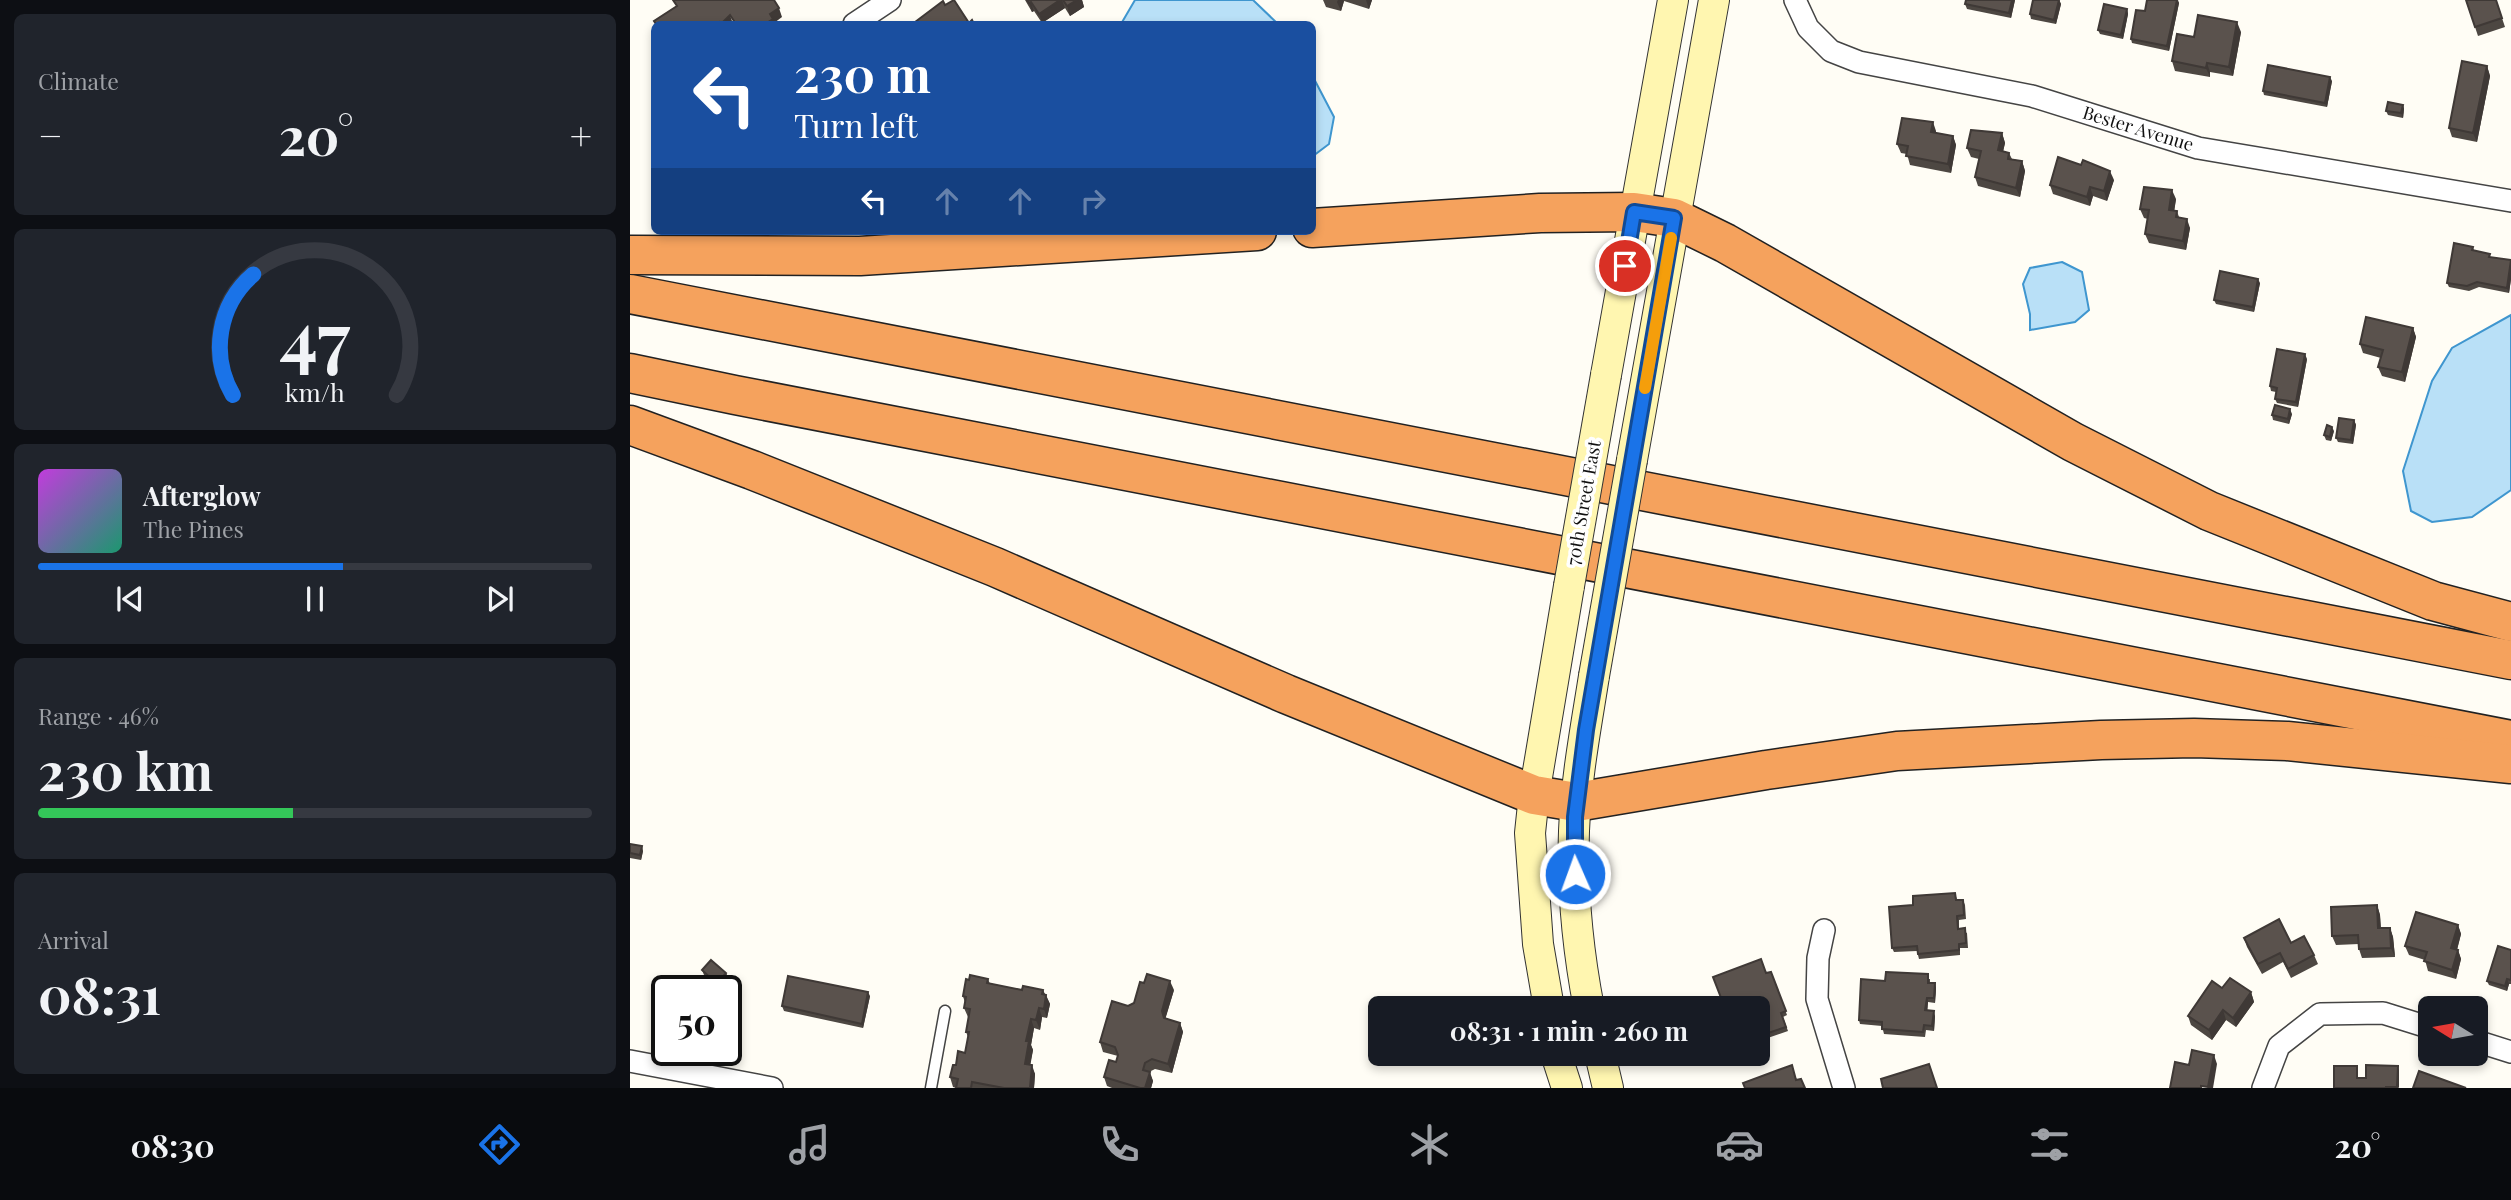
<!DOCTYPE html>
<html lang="en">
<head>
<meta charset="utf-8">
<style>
	:root { --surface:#171b24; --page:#20242c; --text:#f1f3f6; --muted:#9ea1a6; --line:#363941; --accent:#1a73e8 }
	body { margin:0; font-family:"Playfair Display",serif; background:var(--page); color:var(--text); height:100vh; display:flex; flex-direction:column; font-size:26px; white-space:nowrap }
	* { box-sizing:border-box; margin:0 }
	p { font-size:23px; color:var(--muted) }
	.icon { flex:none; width:38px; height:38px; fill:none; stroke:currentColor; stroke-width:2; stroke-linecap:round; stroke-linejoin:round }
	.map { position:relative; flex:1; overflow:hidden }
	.panel { display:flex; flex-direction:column; gap:14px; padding:14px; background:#0d0f14; width:630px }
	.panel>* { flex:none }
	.top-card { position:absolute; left:21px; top:21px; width:665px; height:214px; border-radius:10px; box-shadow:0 4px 10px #0003; background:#1a4fa0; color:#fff; overflow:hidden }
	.needle { width:46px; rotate:281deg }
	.buttons { position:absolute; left:1788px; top:996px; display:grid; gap:14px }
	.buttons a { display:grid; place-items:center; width:70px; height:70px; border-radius:10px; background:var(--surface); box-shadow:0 4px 10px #0003; font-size:35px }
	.speed { position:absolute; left:21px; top:975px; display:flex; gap:14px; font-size:35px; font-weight:700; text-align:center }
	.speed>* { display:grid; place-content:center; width:91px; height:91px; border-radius:50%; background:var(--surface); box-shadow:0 4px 10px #0003; line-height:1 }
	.speed .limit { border:4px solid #111; border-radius:10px; background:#fff; color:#111 }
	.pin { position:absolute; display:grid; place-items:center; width:60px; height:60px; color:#fff; margin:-30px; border:4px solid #fff; border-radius:50%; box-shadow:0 2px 7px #0007 }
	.me { position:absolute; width:77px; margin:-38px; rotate:358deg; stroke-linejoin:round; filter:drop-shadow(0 0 5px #0008) }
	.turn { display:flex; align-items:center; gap:24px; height:147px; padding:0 28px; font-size:32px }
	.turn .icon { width:91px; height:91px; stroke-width:2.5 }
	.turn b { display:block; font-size:49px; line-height:60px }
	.lanes { display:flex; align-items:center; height:66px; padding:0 28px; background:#0003; justify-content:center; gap:35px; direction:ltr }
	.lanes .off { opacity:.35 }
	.big { font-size:52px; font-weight:700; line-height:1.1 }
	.panel .card { flex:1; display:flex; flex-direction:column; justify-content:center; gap:10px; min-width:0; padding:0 24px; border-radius:10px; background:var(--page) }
	.panel .dial { align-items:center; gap:0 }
	.dial svg { height:182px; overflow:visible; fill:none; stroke:var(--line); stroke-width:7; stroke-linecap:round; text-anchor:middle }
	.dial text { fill:var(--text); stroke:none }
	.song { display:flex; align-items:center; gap:21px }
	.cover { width:84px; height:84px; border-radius:10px; background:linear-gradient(135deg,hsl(290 70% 55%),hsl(160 70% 35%)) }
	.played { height:7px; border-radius:4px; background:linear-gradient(90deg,var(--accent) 55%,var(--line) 55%) }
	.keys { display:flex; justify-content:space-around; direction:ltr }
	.heat { display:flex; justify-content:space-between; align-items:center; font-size:38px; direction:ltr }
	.charge { height:10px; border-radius:5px; background:linear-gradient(90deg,#34c759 46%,var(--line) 0) }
	.trip { position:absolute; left:738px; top:996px; width:402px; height:70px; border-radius:10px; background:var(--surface); box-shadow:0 4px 10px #0003; font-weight:700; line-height:70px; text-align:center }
	.tabs { display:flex; height:112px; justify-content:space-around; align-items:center; background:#090b0e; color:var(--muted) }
	.tabs .icon { width:49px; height:49px }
	.tabs .selected { color:var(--accent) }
	.tabs b { font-size:32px; color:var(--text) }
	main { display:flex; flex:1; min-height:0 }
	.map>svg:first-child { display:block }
</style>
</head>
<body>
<main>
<section class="panel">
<div class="card"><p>Climate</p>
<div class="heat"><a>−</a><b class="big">20°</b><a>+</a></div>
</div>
<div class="card dial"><svg viewBox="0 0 100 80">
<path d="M14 69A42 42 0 1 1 86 69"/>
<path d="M14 69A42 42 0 0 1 23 16" stroke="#1a73e8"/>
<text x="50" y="56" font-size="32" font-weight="700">47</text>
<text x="50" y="72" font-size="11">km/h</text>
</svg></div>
<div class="card">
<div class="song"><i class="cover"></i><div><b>Afterglow</b><p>The Pines</p></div></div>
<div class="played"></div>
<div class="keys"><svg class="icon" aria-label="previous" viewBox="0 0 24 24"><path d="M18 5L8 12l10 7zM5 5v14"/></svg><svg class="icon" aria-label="pause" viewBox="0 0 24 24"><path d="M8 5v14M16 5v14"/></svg><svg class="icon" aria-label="next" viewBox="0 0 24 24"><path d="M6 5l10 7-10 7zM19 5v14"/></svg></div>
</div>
<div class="card"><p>Range · 46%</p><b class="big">230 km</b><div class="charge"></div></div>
<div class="card"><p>Arrival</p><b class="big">08:31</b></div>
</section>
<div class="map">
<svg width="1881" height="1088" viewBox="0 0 1881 1088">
	<rect width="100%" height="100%" fill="#fffdf5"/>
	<g fill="#b9e0f7" stroke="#3f96cf" stroke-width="2">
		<polygon points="505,0 623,0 648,24 491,24"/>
		<polygon points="682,75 704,117 699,144 683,156"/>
		<polygon points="1432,262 1452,272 1459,310 1445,322 1400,330 1400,314 1393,284 1400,268"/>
		<polygon points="1881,315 1881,490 1842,517 1802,522 1781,511 1773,471 1802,381 1822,348"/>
	</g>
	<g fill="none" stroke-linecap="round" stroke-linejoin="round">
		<g stroke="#444" stroke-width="13">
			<polyline id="lane" points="301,1088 315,1011"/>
		</g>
		<g stroke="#444" stroke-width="24">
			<g id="street">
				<polyline points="1165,0 1178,28 1201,51 1229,62 1402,96 1568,148 1881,201"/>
				<polyline points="224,24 260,0"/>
				<polyline points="1194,930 1188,958 1187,999 1214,1088"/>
				<polyline points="1846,1041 1881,1052"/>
				<polyline points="0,1061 142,1088"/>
				<polyline points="1633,1088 1649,1046 1690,1014 1753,1013 1801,1028"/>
			</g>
		</g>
		<g stroke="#333" stroke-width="32">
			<g id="secondary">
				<polyline points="976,375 1043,0"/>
				<polyline points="1002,460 1084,0"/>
				<polyline points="919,1008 908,944 900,833 904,795 939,586"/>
				<path d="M959 1008C948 951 942 889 944 831 946 779 956 727 964 676"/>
				<polyline points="926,1054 937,1088"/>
				<polyline points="970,1054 978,1088"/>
			</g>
		</g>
		<g stroke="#222" stroke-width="41">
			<g id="highway">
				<polyline points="682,228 910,213 1004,212 1044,218 1095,243 1443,442 1579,511 1803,601 1881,622"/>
				<polyline points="0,255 230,256 627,231"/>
				<polyline points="0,294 1881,660"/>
				<polyline points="0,373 105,395 1881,740"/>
				<polyline points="0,425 122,470 365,567 656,694 904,795 946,802 1136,770 1267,751 1471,740 1564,738 1657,741 1881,764"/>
			</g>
		</g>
		<use href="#lane" stroke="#fff" stroke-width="10"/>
		<use href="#street" stroke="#fff" stroke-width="21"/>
		<use href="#secondary" stroke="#fff6b0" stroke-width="30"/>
		<use href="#highway" stroke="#f5a25d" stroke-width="38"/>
		<g stroke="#333" stroke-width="32" stroke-linecap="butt">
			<g id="secondary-bridge">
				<polyline points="939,586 976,375"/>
				<polyline points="964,676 1002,460"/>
			</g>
		</g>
		<use href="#secondary-bridge" stroke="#fff6b0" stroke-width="30"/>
	</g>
	<g fill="#4d4742">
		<polygon points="395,0 452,0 454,7 440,16 435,8 412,23 404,11 402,12"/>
		<polygon points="693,0 742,0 739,9 714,1 711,11 696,7"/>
		<polygon points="1385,0 1381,18 1337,9 1335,4"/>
		<polygon points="1403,0 1429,0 1431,4 1426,24 1401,19 1400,14"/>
		<polygon points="1517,0 1548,0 1549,3 1539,51 1502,43 1501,39 1515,11"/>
		<polygon points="1836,0 1866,0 1875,27 1848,36"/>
		<polygon points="1497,9 1498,14 1493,39 1470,34 1468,30"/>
		<polygon points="1611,32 1603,76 1580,72 1580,77 1545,71 1542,61 1564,37"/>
		<polygon points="1857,66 1860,76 1847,142 1822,137 1819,128"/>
		<polygon points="1702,81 1697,107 1634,95 1633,91"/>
		<polygon points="1773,105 1774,109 1773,118 1758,115 1756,111"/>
		<polygon points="1306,131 1306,133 1323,136 1326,145 1321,173 1280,165 1277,154 1271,153 1267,144"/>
		<polygon points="1372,133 1375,143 1373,152 1379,153 1382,159 1392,161 1395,171 1390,197 1348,186 1345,177 1349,159 1341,157 1337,148"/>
		<polygon points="1484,180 1477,201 1463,196 1460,206 1423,194 1420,185"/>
		<polygon points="1546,199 1544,211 1547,211 1549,217 1560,228 1556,250 1519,243 1515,234 1518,219 1514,218 1510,209"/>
		<polygon points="1843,247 1844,251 1861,257 1881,260 1881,279 1879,293 1849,287 1839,291 1819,287 1817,283"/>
		<polygon points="1630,283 1624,312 1586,304 1584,300"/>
		<polygon points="1783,328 1786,337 1775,382 1752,376 1748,367 1751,358 1733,353 1730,344"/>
		<polygon points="1677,359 1668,407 1647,403 1645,399 1646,392 1641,391 1640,386"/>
		<polygon points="1662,414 1659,424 1643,420 1642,415"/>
		<polygon points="1724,420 1726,425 1723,444 1708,442 1706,438"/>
		<polygon points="1704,431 1701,441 1696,440 1694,435"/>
		<polygon points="0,844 13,851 11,860 0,858"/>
		<polygon points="1325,893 1327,900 1333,900 1335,905 1336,919 1329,920 1329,929 1337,933 1338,948 1330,948 1330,955 1289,959 1287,951 1264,952 1262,948 1283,905"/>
		<polygon points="1747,905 1750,915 1751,928 1760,928 1763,937 1765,957 1732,958 1729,949 1729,944 1706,945 1702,936"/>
		<polygon points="1828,925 1831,934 1827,950 1828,950 1831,959 1826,979 1798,971 1795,960 1779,955 1775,946"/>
		<polygon points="1614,938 1661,943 1684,955 1688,964 1661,978 1653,962 1632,974 1617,947"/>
		<polygon points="1881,950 1881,984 1879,984 1877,991 1859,985 1857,981"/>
		<polygon points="72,970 96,973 98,978 89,988 74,975"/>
		<polygon points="1141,972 1157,1015 1153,1017 1158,1031 1129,1041 1129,1008 1136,973"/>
		<polygon points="358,979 360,984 392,990 413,990 420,1004 417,1018 412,1017 410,1030 404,1028 401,1045 403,1050 400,1064 405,1074 404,1088 326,1088 323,1087 320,1077 326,1065 335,1053 338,1037 336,1032 339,1018 338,1017 334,1008 335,1003 333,996 339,980"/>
		<polygon points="1300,979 1300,983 1305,983 1306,988 1305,1003 1298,1002 1297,1011 1305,1016 1304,1031 1296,1030 1295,1037 1254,1034 1252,1026 1230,1024 1229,1020 1255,981"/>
		<polygon points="1592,988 1621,992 1624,1002 1606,1027 1596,1020 1582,1040 1561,1025 1558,1016"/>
		<polygon points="544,990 535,1019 550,1023 553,1032 542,1073 525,1069 519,1072 523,1081 521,1088 482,1088 477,1086 474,1077 486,1062 488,1056 473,1052 470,1042"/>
		<polygon points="240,996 233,1028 154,1011 152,1006"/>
	</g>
	<g fill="#3f3936">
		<polygon points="430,0 432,0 435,8 412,23 409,14"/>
		<polygon points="447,0 452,0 454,7 440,16 437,6"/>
		<polygon points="708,0 713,0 714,1 711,11 707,2"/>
		<polygon points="736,0 742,0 739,9"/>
		<polygon points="1382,0 1385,0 1381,18 1379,13"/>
		<polygon points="1429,0 1431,4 1426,24 1424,20"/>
		<polygon points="1547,0 1549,3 1539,51 1537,46"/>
		<polygon points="401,2 404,11 402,12 399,3"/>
		<polygon points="149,8 152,17 144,23 145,24 135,24 140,14"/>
		<polygon points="1497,9 1498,14 1493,39 1491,35"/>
		<polygon points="100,15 103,24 91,24"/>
		<polygon points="1607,22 1611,32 1603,76 1599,67"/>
		<polygon points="1577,63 1580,72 1580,77 1576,68"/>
		<polygon points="1857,66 1860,76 1847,142 1843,133"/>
		<polygon points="1700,77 1702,81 1697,107 1695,103"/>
		<polygon points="1773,105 1774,109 1773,118 1771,113"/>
		<polygon points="1303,122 1306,131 1304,141 1301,132"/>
		<polygon points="1372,133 1375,143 1371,159 1368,150"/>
		<polygon points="1323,136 1326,145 1321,173 1318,164"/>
		<polygon points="1392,161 1395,171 1390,197 1386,188"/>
		<polygon points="1480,171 1484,180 1477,201 1474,191"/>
		<polygon points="1460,187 1463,196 1460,206 1457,197"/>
		<polygon points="1542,190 1546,199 1543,219 1539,210"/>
		<polygon points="1557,219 1560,228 1556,250 1553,241"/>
		<polygon points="1881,265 1881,279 1879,293 1877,288"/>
		<polygon points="1628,279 1630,283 1624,312 1623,307"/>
		<polygon points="1783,328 1786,337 1775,382 1772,372"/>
		<polygon points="1675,354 1677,359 1668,407 1666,402"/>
		<polygon points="1660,409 1662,414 1659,424 1658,419"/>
		<polygon points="1724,420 1726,425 1723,444 1721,440"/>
		<polygon points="1702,427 1704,431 1701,441 1700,437"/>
		<polygon points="12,846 13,851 11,860 10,855"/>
		<polygon points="1747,905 1750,915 1751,937 1748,928"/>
		<polygon points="1828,925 1831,934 1825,957 1821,948"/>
		<polygon points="1760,928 1763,937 1765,957 1761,948"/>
		<polygon points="1828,950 1831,959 1826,979 1822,970"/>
		<polygon points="96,973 98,978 89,988 87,984"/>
		<polygon points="1877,979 1879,984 1877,991 1875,986"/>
		<polygon points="540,981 544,990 535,1020 532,1011"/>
		<polygon points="1305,983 1306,988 1305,1003 1304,998"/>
		<polygon points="413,990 416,998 416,995 420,1004 417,1018 414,1009 412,994"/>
		<polygon points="238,992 240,996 233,1028 232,1024"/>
		<polygon points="1621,992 1624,1002 1606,1027 1603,1018"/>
		<polygon points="1297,998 1298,1002 1297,1015 1295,1010"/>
		<polygon points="409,1008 412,1017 410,1030 406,1020"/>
		<polygon points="1593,1010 1596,1020 1582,1040 1579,1030"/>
		<polygon points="1304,1011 1305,1016 1304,1031 1302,1026"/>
		<polygon points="401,1019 404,1028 401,1045 403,1050 399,1073 395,1064 396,1041"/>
		<polygon points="550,1023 553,1032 542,1073 538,1064"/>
		<polygon points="1584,1055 1587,1064 1583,1088 1578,1088"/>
		<polygon points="402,1065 405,1074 404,1088 400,1088"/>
		<polygon points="1768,1066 1769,1070 1769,1088 1767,1087"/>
		<polygon points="520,1072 523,1081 521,1088 515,1088"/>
	</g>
	<g fill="#5a524d" stroke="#3f3936" stroke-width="2">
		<polygon points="43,0 144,0 149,8 140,14 143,19 135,24 106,24 100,15 91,24 90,24 89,22 85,24 26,24 24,21 47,6"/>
		<polygon points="324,0 339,23 342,20 344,24 287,24 285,22 313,1 315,5"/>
		<polygon points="397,0 430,0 409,14 401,2 399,3"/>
		<polygon points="433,0 447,0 437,6"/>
		<polygon points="1336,0 1382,0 1379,13 1335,4"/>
		<polygon points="1403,0 1429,0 1424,20 1400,14"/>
		<polygon points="1517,0 1547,0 1537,46 1501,39 1506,10 1515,11"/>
		<polygon points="1836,0 1866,0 1872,18 1845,27"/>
		<polygon points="1474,4 1497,9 1491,35 1468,30"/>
		<polygon points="1568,15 1607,22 1599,67 1577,63 1576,68 1542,61 1547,34 1564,37"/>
		<polygon points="1832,61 1857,66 1843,133 1819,128"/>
		<polygon points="1638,65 1700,77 1695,103 1633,91"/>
		<polygon points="1758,102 1773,105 1771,113 1756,111"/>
		<polygon points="1272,118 1303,122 1301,132 1323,136 1318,164 1276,156 1278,146 1267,144"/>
		<polygon points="1341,130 1372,133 1368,150 1379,153 1378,159 1392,161 1386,188 1345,177 1351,151 1337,148"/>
		<polygon points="1428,157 1451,165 1453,160 1480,171 1474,191 1460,187 1457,197 1420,185"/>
		<polygon points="1514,187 1542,190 1539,210 1547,211 1546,217 1557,219 1553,241 1515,234 1519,210 1510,209"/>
		<polygon points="1824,243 1843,247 1842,250 1860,254 1859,257 1881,260 1877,288 1847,282 1837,286 1817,283"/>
		<polygon points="1590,271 1628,279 1623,307 1584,300"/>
		<polygon points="1736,317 1783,328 1772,372 1748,367 1753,350 1730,344"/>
		<polygon points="1647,349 1675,354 1666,402 1645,399 1647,388 1640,386"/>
		<polygon points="1645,405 1660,409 1658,419 1642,415"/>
		<polygon points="1709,418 1724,420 1721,440 1706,438"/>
		<polygon points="1697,425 1702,427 1700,437 1694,435"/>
		<polygon points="0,844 12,846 10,855 0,853"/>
		<polygon points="1325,893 1326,900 1333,900 1334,915 1327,916 1328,929 1335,928 1336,943 1329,944 1329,950 1288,954 1287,946 1262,948 1259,907 1283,905 1283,896"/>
		<polygon points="1747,905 1748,928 1760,928 1761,948 1729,949 1728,935 1702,936 1701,907"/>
		<polygon points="1786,912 1828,925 1821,948 1828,950 1822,970 1794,961 1797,952 1775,946"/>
		<polygon points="1649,919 1661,943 1674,936 1684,955 1658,969 1650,953 1628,964 1614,938"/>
		<polygon points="1868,946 1881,950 1881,980 1877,979 1875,986 1857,981"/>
		<polygon points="1131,959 1136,973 1141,972 1156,1011 1151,1013 1156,1027 1129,1036 1129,1008 1095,1008 1083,977"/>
		<polygon points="81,960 96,973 87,984 72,970"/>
		<polygon points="1256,972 1298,974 1298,983 1305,983 1304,998 1297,998 1295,1010 1304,1011 1302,1026 1294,1025 1293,1032 1252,1029 1252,1022 1229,1020 1231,979 1255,981"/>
		<polygon points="517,974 540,981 532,1011 534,1018 550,1023 538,1064 522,1059 515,1063 513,1070 520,1072 515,1088 510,1088 474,1077 479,1060 486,1062 488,1055 485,1047 470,1042 482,1001 498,1006 504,1003 510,982 514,983"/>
		<polygon points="340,975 358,979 357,983 392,990 393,986 413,990 412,994 416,995 414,1009 409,1008 406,1020 401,1019 396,1041 399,1041 395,1064 402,1065 400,1088 374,1088 342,1082 341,1088 326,1088 328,1079 320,1077 323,1065 326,1065 328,1051 335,1053 339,1032 336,1032 340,1009 334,1008 336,997 333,996 336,979 339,980"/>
		<polygon points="158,976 238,992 232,1024 152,1006"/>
		<polygon points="1600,978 1621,992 1603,1018 1593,1010 1579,1030 1558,1016 1582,981 1592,988"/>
		<polygon points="1562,1050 1584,1055 1578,1087 1571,1086 1571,1088 1540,1088 1545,1062 1559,1065"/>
		<polygon points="1299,1064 1307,1088 1253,1088 1251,1079"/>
		<polygon points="1162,1065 1166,1080 1171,1079 1175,1088 1115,1088 1113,1083"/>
		<polygon points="1736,1065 1768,1066 1767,1087 1756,1087 1756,1088 1704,1088 1704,1066 1727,1066 1727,1078 1736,1078"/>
		<polygon points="1789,1071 1836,1088 1783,1088"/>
	</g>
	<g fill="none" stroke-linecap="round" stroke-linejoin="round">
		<g stroke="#114b97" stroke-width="18">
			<polyline id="route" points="945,874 945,817 956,730 1044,218 1004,212 995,266"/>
		</g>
		<use href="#route" stroke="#1a73e8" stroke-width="12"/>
		<polyline stroke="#f59e0b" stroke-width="12" points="1015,388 1041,238"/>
	</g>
	<g text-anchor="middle" stroke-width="7" stroke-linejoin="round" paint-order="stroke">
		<g font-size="18" fill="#111" stroke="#fff">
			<text transform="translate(1508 129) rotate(17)" y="6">Bester Avenue</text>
			<text transform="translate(954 503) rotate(-80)" y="6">70th Street East</text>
		</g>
	</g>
</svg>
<div class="buttons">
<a><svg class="needle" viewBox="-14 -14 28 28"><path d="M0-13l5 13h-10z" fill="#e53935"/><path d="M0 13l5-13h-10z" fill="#9ea1a6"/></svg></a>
</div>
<div class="speed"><div class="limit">50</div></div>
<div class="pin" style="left:995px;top:266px;background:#d93025"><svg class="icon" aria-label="arrive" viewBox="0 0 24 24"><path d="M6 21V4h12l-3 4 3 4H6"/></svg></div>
<svg class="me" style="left:945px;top:874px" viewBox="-20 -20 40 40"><circle r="17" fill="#1a73e8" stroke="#fff" stroke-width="3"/><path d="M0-11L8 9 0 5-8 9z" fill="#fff"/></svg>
<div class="trip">08:31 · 1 min · 260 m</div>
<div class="top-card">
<div class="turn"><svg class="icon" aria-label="left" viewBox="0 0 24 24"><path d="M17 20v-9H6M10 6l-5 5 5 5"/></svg><div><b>230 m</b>Turn left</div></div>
<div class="lanes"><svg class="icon" aria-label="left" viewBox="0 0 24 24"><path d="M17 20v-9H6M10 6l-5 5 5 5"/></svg><svg class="icon off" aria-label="ahead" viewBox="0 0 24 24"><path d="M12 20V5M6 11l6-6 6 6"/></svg><svg class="icon off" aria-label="ahead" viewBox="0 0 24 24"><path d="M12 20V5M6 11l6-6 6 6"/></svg><svg class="icon off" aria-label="right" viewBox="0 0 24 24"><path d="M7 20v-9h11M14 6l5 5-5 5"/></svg></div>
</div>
</div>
</main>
<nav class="tabs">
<b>08:30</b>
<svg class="icon selected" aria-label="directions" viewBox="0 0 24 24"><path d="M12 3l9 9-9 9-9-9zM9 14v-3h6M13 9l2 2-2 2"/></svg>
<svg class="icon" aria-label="music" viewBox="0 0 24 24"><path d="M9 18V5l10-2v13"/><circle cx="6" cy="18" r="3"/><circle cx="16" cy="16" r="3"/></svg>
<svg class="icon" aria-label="phone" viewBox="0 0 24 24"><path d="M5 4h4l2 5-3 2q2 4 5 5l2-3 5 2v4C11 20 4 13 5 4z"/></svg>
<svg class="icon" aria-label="climate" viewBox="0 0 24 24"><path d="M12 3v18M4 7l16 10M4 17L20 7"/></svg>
<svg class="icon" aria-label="car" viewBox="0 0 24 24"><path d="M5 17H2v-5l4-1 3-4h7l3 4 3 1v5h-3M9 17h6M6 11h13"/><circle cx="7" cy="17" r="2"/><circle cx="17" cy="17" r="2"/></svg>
<svg class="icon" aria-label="filters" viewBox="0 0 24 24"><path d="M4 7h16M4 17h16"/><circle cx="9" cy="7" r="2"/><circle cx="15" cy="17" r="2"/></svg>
<b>20°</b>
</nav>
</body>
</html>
